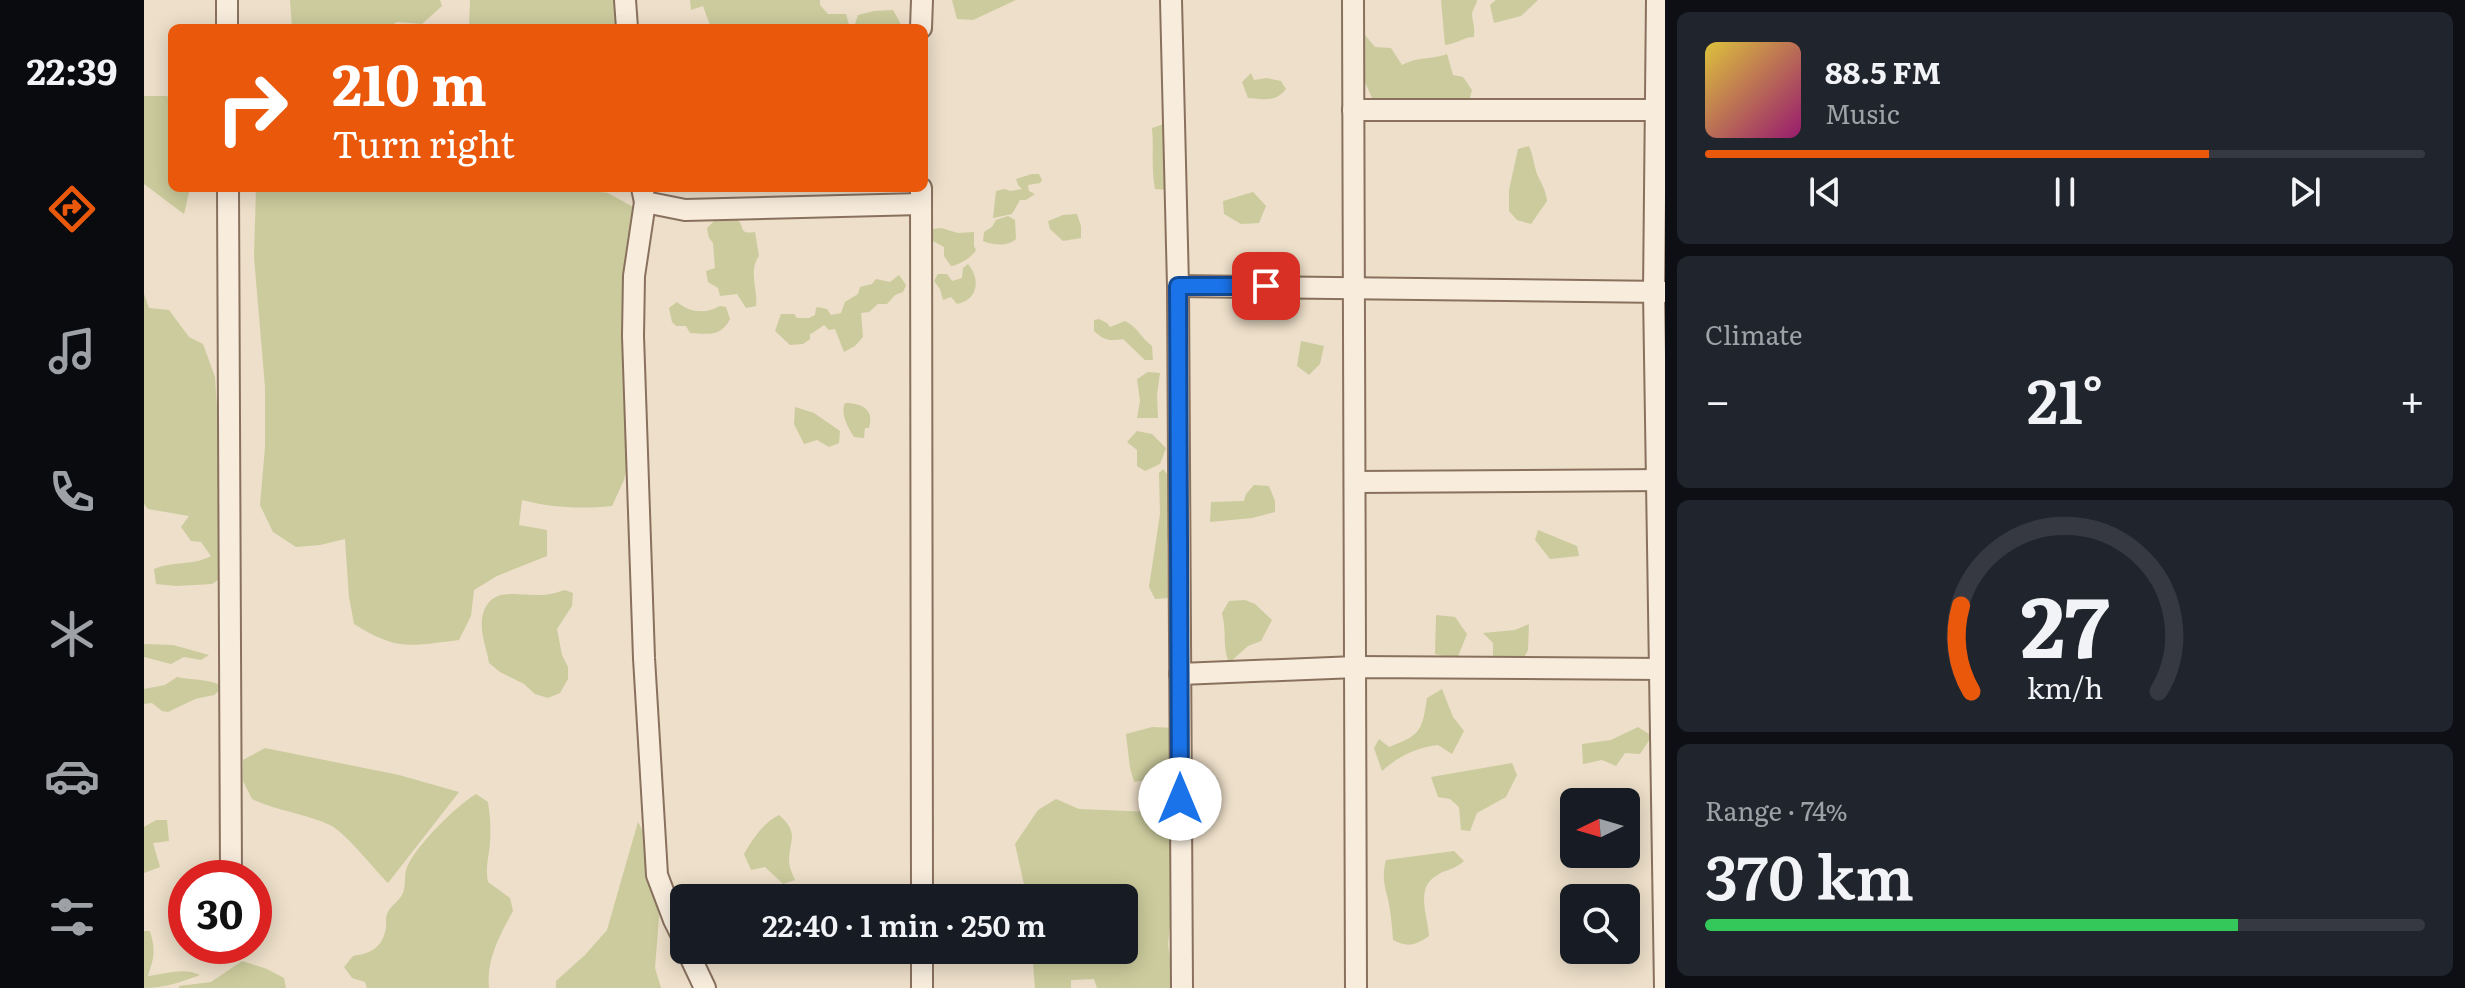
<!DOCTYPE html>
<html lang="en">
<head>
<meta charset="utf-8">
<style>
	:root { --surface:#171b24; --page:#20242c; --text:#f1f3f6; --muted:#9ea1a6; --line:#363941; --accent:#ea580c }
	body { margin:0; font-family:Literata,serif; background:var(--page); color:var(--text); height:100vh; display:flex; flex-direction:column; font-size:30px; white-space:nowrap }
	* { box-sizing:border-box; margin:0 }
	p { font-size:26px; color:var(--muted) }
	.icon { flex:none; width:44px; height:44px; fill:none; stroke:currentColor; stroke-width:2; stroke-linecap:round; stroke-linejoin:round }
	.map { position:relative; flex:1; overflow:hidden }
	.details { display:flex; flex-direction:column; gap:12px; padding:12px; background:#0d0f14; width:800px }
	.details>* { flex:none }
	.guide { position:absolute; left:24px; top:24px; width:760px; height:168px; border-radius:12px; box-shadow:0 4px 20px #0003; background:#ea580c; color:#fff; overflow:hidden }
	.needle { width:52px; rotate:265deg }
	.buttons { position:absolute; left:1416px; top:788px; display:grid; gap:16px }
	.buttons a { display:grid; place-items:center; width:80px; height:80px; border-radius:12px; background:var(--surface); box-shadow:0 4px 20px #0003; font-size:40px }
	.speed { position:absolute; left:24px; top:860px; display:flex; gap:16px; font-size:40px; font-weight:700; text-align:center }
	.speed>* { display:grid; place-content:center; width:104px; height:104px; border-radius:50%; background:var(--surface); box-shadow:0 4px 20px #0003; line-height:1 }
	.speed .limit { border:12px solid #d22; background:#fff; color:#111 }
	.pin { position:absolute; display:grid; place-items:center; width:68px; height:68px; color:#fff; margin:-34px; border-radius:16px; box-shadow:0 4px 12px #0006 }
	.me { position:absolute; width:88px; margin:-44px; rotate:0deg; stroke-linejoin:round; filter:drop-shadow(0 0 6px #0008) }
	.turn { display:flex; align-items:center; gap:28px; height:168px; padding:0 32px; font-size:36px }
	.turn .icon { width:104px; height:104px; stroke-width:2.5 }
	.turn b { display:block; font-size:56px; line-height:68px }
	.big { font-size:60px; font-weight:600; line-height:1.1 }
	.details .widget { flex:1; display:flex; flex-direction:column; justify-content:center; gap:12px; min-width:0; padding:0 28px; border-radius:12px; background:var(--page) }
	.details .dial { align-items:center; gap:0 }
	.dial svg { height:208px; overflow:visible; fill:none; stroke:var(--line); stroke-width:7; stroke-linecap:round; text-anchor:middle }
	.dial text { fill:var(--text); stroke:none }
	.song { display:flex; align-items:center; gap:24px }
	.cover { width:96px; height:96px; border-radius:12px; background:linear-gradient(135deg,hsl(50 70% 55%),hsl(320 70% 35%)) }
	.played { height:8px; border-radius:4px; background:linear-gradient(90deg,var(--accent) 70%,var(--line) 70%) }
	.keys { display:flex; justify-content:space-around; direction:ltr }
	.heat { display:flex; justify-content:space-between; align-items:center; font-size:44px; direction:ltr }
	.charge { height:12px; border-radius:6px; background:linear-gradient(90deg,#34c759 74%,var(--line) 0) }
	.trip { position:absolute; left:526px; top:884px; width:468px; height:80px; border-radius:12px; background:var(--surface); box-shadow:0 4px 20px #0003; font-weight:600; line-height:80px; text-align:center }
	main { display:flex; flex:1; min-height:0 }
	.tabs { display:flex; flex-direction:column; width:144px; justify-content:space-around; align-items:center; background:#090b0e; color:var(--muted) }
	.tabs .icon { width:56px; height:56px }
	.tabs .active { color:var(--accent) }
	.tabs b { font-size:36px; color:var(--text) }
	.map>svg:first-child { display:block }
</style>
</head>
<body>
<main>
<nav class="tabs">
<b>22:39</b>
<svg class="icon active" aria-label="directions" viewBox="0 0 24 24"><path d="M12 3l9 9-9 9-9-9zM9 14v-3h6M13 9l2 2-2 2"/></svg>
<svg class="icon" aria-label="music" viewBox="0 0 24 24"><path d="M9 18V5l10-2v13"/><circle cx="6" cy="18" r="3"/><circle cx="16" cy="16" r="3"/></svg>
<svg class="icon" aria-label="phone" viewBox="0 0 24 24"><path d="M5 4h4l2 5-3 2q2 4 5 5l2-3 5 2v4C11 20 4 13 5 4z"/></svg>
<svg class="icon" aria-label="climate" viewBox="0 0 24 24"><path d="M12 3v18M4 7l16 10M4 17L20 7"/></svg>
<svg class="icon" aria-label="car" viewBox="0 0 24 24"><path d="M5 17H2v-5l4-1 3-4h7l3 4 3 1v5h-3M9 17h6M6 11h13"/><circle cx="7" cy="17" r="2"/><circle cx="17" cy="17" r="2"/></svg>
<svg class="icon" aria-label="filters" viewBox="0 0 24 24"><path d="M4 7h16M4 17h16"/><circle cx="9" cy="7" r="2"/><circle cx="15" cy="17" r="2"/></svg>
</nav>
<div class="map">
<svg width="1521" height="988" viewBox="0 0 1521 988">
	<rect width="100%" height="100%" fill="#eddfc9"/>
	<g fill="#cbcb9d">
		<polygon points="146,0 296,0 298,6 278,24 253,22 243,28 148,28"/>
		<polygon points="326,0 475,0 477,28 325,28"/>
		<polygon points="546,0 676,0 676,5 684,14 702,14 705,25 711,24 714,15 730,11 749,10 759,28 741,28 740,24 714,27 706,25 706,28 567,28 559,6 547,10"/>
		<polygon points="808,0 872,0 829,20 813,19"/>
		<path d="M1297 0H1333C1332 7 1328 9 1328 15 1329 24 1331 27 1330 37 1320 37 1312 44 1301 45Z"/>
		<polygon points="1352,0 1394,0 1377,16 1350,23 1346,5"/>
		<path d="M1220 34 1231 47 1247 48 1258 65C1275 56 1287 60 1303 54L1309 75 1319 77 1328 90 1325 101 1259 102 1228 98 1217 73Z"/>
		<path d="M1107 73 1110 80 1123 78 1137 81 1142 89C1131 103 1120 99 1104 98L1098 82Z"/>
		<polygon points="0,96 23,96 28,101 28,188 46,188 40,214 0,184"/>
		<path d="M1020 124 1023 190 1011 189C1007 168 1010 149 1008 128Z"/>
		<path d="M1385 146C1389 155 1390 165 1393 174 1397 183 1402 190 1403 201L1387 224 1373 220 1365 211V190L1374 149Z"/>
		<polygon points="888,174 895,174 898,180 896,183 884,185 885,191 891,194 882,200 876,200 868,214 849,218 852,191 861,189 866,191 878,189 874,185 872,179"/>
		<path d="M112 188H425L464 193 491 208 486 455 480 480 468 506C436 509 409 508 378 500L375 525 403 530V556L353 576 330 590 327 616 315 640C266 646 253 651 210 624L205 597 201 539 176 545 152 547 129 532 116 505 121 447V387L110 257Z"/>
		<polygon points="1109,192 1122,206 1115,223 1097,224 1080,214 1079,201"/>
		<polygon points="933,214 937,226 937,238 919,241 906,229 904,221 919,215"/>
		<path d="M864 216 871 220 872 239C863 247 849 245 839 241L840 232 848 227 852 220Z"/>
		<path d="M573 218C578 218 588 217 592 219 602 225 593 235 611 232L615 256C604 271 614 289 612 306L602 308 593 294 576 296 574 288 564 282 562 271 571 268 569 243 565 238 563 228Z"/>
		<path d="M797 228 814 233 830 232V246L832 250C828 257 816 265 807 266L800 256V247L789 241V229Z"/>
		<path d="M824 264C837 279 834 300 813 304L807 297 799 300 796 289 790 281 794 274H803L808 281 818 278 819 268Z"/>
		<polygon points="755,275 762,285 759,292 751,295 743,304 734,304 725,312 717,313 719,337 711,346 700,352 691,329 685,330 680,325 667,334 666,333 666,339 659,344 646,345 631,331 637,314 650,314 653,318 665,318 671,315 672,308 674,307 683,309 687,315 697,313 701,302 714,294 716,287 728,284 732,279 746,282"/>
		<path d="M0 294 5 308 25 310 45 337 59 344 71 377 77 472 79 577 68 584 32 586 12 584 10 569C28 561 49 566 67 556L57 542 47 541 37 527 45 516 4 509 0 504Z"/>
		<path d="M533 302C546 313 562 314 576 306L582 307 586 319C577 337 564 334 546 333L542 326H532L528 322 525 308Z"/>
		<path d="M955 319 963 323 966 327 981 321C994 327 996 337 1008 346L1009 360H1001L979 339C965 341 961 341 950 331V320Z"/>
		<polygon points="1157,341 1180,346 1176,364 1165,375 1153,366"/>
		<polygon points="1004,372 1016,373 1013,395 1014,418 993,418 996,401 993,379"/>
		<path d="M701 403C717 403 731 409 725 428H721L720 438 710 437C704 427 696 414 701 403Z"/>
		<polygon points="651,407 670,413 696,431 695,443 685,447 673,440 660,444 650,424"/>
		<polygon points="993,431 1008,434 1022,448 1016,464 1001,471 993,466 993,450 983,442"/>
		<polygon points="1019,469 1027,479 1028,505 1023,544 1024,598 1011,599 1005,587 1016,514 1015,473"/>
		<polygon points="1110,485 1125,486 1131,501 1131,512 1108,518 1066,522 1067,502 1100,501 1102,494"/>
		<polygon points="1394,530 1433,546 1435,556 1406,559 1391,540"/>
		<path d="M421 590 429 593 428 606 413 629 418 655 424 667V679L416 693 404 698 391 694 380 684 356 672 345 663C343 649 336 633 338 619 344 585 372 596 396 595 404 595 412 593 421 590Z"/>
		<path d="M1101 600 1111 604 1128 620 1117 641 1104 646 1085 663C1078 646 1083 632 1078 613L1085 601Z"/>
		<polygon points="1292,615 1311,617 1323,634 1313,659 1291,654"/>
		<polygon points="1385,624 1384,650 1378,661 1349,661 1349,643 1339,633 1371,630"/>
		<polygon points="0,644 29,645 65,655 57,660 40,657 27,664 0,657"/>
		<path d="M33 677C47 680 62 679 74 684L76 690 70 695 51 699 24 712 18 711 8 703 0 704V689L21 685Z"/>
		<path d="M1298 689 1309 717 1320 731 1308 754 1294 745C1271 748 1255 756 1238 771L1230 748 1235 739 1245 747C1277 735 1278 731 1283 698Z"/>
		<polygon points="1008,727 1032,728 1027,787 1012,778 990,782 986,768 982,734"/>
		<polygon points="1494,727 1508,736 1496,754 1481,753 1472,766 1458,760 1439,764 1438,744 1467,740"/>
		<path d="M121 748 255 775 315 792 244 883C230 869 202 833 186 825 160 813 133 811 108 799L99 781V760Z"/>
		<polygon points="1368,763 1373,775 1362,797 1333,813 1326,831 1317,830 1315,807 1306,799 1294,797 1287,777"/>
		<path d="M332 794 344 802C346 815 347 829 346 842 345 857 341 867 344 882L366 898 369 911C356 935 342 959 345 988H223L221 982 208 978 200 967 209 956C224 954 237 949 241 932 243 927 241 920 243 914 246 906 254 902 258 895 263 886 259 873 264 865 273 845 313 805 332 794Z"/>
		<polygon points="912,799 935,809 1008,812 1025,831 1032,871 1024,944 1030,988 953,988 950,979 927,980 927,988 891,988 888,950 980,950 980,898 883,898 871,844 894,810"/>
		<path d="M635 815C655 833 646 838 645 860 645 867 648 873 651 880L639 884 621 867 607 870 600 854C609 838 619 823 635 815Z"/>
		<polygon points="12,820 23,820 25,841 9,843 16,867 0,873 0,827"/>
		<polygon points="494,822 506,844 515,917 511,968 517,988 412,988 412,981 441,955 463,930"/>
		<path d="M1310 851 1320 861C1307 872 1303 868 1292 876 1271 888 1284 916 1285 936 1272 945 1264 948 1249 940 1248 927 1247 913 1244 899 1240 884 1238 875 1242 860Z"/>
		<path d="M0 931H6C12 952 10 957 4 976 21 974 40 967 56 975 37 982 20 988 0 988Z"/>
		<polygon points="98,961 123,969 140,978 142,988 35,988 35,986 67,982"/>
	</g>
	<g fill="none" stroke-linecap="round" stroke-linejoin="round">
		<g stroke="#89715e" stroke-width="24">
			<g id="minor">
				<polyline points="83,0 83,28"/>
				<polyline points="481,0 483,28"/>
				<polyline points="1027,0 1034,286 1038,988"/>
				<polyline points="1209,0 1212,988"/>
				<polyline points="1513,0 1510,292 1521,988"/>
				<polyline points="777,28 778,0"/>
				<polyline points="1209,110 1521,110"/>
				<polyline points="84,188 87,876"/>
				<polyline points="498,188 501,202 541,210 777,204"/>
				<polyline points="777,188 778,898"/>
				<polyline points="501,202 490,276 489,336 500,658 513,875 530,920 540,940"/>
				<polyline points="1034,286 1521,292"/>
				<polyline points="1211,482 1521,480"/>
				<polyline points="1036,674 1212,667 1521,669"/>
				<polyline points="543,950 561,988"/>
				<polyline points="778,950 778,988"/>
			</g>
		</g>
		<use href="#minor" stroke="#f8eddd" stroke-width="20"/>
	</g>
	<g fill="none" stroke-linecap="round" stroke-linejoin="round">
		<g stroke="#114b97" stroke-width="20">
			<polyline id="route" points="1036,799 1034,286 1122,286"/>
		</g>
		<use href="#route" stroke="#1a73e8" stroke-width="14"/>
	</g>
</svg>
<div class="buttons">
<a><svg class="needle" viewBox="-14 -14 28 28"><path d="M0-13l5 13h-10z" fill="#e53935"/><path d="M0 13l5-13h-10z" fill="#9ea1a6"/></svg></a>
<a><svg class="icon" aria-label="search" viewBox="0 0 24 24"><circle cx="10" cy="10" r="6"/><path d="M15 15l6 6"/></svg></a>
</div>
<div class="speed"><div class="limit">30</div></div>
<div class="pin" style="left:1122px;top:286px;background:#d93025"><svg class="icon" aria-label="arrive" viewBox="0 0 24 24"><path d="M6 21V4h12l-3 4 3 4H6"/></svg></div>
<svg class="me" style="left:1036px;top:799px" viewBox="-20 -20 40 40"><circle r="19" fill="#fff"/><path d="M0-13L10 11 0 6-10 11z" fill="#1a73e8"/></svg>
<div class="trip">22:40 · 1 min · 250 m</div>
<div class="guide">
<div class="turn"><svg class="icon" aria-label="right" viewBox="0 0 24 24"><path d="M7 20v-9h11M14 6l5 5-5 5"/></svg><div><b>210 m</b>Turn right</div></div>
</div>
</div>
<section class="details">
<div class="widget">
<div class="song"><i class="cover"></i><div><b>88.5 FM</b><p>Music</p></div></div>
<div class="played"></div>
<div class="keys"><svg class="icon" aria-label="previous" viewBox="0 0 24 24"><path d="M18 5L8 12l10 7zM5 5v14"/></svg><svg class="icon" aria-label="pause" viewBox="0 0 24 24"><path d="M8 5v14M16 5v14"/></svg><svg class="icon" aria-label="next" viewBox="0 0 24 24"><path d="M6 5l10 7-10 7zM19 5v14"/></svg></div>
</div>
<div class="widget"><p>Climate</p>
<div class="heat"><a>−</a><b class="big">21°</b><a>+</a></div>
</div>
<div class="widget dial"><svg viewBox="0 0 100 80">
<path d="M14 69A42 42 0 1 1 86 69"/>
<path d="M14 69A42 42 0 0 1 10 36" stroke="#ea580c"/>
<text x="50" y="56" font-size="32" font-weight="700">27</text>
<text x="50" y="72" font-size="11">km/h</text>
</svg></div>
<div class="widget"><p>Range · 74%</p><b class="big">370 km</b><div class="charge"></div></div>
</section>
</main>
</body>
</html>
